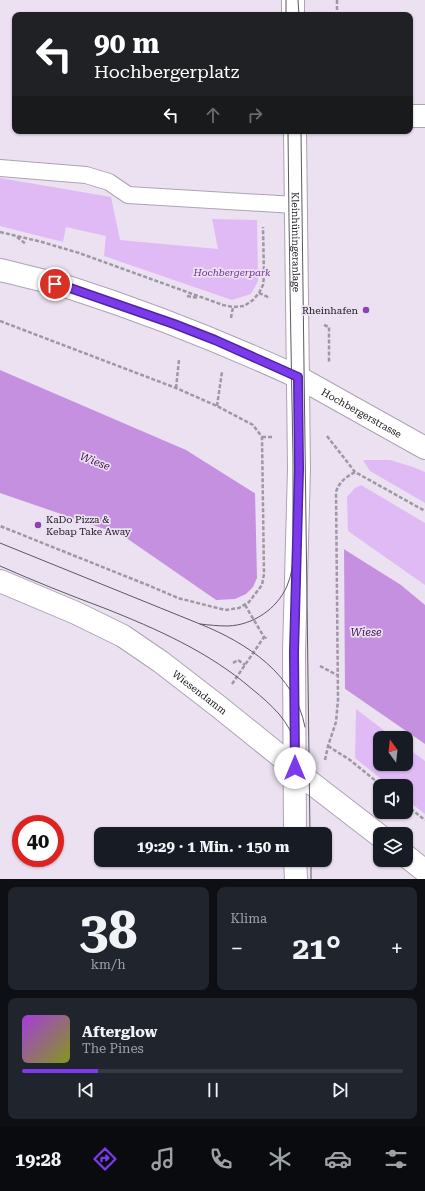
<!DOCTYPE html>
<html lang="de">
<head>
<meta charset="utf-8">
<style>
	:root { --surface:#171b24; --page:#20242c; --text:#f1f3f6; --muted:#9ea1a6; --line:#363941; --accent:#7c3aed }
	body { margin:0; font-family:"Roboto Serif",serif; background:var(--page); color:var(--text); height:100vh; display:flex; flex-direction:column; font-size:15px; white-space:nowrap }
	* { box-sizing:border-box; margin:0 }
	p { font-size:13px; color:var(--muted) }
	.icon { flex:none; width:22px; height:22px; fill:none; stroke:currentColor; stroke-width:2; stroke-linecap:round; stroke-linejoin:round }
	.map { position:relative; height:879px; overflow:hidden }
	.drawer { display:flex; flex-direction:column; gap:8px; padding:8px; background:#0d0f14; flex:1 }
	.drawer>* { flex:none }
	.hud { position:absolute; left:12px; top:12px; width:401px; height:122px; border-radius:8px; box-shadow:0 1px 3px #0004; background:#202124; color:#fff; overflow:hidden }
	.needle { width:26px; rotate:345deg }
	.fabs { position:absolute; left:373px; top:731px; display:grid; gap:8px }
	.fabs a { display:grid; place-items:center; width:40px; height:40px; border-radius:8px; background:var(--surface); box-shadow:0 1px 3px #0004; font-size:20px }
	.speed { position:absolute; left:12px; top:815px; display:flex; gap:8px; font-size:20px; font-weight:700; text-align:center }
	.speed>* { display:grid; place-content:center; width:52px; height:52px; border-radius:50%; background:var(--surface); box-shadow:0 1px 3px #0004; line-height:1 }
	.speed .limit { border:6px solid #d22; background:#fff; color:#111 }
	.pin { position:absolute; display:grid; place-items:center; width:34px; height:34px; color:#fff; margin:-17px; border:2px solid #fff; border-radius:50%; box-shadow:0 1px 4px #0007 }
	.me { position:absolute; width:44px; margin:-22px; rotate:0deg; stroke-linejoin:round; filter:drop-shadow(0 0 3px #0008) }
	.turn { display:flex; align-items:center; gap:14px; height:84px; padding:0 16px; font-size:18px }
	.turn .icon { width:52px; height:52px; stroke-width:2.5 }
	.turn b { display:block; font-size:28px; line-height:34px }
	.lanes { display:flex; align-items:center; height:38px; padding:0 16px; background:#0003; justify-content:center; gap:20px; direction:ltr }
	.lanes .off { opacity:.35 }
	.big { font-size:30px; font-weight:700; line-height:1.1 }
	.drawer .card { flex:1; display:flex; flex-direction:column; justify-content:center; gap:6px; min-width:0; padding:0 14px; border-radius:8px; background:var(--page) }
	.drawer .dial { align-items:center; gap:0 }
	.dial b { font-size:52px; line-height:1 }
	.song { display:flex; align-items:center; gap:12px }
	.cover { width:48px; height:48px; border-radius:6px; background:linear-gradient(135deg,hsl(280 70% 55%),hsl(70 70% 35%)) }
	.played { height:4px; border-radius:2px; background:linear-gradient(90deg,var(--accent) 20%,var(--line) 20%) }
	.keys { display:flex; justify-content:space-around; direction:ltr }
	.heat { display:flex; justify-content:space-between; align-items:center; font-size:22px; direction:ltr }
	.drawer .tiles { flex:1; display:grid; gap:8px; grid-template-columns:1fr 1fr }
	.card:last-child { grid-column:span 2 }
	.trip { position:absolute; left:94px; top:827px; width:238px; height:40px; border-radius:8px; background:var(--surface); box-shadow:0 1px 3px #0004; font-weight:700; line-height:40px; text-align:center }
	.tab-bar { display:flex; height:64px; justify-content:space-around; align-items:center; background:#090b0e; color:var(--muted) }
	.tab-bar .icon { width:28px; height:28px }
	.tab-bar .current { color:var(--accent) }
	.tab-bar b { font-size:18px; color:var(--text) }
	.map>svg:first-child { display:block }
</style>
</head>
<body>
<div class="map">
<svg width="425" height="879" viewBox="0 0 425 879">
	<rect width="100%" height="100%" fill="#ebe1f1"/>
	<g fill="#e0baf4">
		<polygon points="0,178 111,197 120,240 218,249 212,219 257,220 258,281 251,294 232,300 104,256 106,236 66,227 63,242 0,226"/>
		<polygon points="363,460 390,460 413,467 425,472 425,503 370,471"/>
		<polygon points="361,485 425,523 425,585 348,531 347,497 355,488"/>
		<polygon points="356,709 394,738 380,738 380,764 406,764 406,747 425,761 425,814 406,799 406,786 390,786 355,758"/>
	</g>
	<polygon fill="#c590e0" points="0,370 186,450 401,585 425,605 425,744 122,535 0,493"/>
	<polygon fill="#ebe1f1" points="255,491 344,547 345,691 221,605 216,600 235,599 246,594 253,587 257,578"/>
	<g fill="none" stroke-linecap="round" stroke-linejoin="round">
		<g stroke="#ada3b3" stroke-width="18">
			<polyline id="lane" points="0,168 86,175 109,182 128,195 295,205"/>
		</g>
		<g stroke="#ada3b3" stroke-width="24">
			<g id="street">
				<polyline points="410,116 425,116"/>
				<path d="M0 270C24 276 48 281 71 288 149 313 224 343 298 377"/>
				<path id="s1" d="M0 581 76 613 123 636 161 662 218 706 295 768 310 782 380 836"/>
				<polyline points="406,856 425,871"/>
			</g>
		</g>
		<g stroke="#ada3b3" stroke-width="24">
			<g id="secondary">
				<polyline points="293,0 293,15"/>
				<path id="s2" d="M295 131 299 469 294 652 295 834"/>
				<path id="s3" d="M298 377 425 448"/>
				<polyline points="295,860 296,879"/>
			</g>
		</g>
		<g stroke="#9f97a3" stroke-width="2.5" stroke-dasharray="4 2" stroke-linecap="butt">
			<polyline points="337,0 337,15"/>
			<polyline points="0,232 42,242 79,253 223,305 233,307 244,306 253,300 259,293 263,285 264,276 263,227"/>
			<polyline points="17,237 26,244"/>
			<polyline points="259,293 270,298"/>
			<polyline points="187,296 198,298"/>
			<polyline points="231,318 233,307"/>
			<polyline points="0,321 176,388 217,406 253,425 262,437 264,574 262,585 249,602 239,608 225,610 178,598 150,586 0,526"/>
			<polyline points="324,325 329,327 329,363"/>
			<polyline points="176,388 179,360"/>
			<polyline points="217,406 222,372"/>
			<polyline points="327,436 355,472 425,511"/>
			<polyline points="262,437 273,437"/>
			<polyline points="245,605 264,637 268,639"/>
			<polyline points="233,663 238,660 245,665"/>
			<polyline points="320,666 337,675"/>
			<polyline points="232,684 264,637"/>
			<polyline points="328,746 350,760 382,786"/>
			<path d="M325 760 328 746 336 722 338 700 336 492C339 482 346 477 355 472"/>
			<polyline points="406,805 425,820"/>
			<polyline points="324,834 324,827"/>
		</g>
		<use href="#lane" stroke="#fff" stroke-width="16"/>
		<use href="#street" stroke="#fff" stroke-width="22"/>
		<use href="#secondary" stroke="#fff" stroke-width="22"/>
		<g stroke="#5e5862" stroke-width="1">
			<polyline points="286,0 286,15"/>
			<polyline points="298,0 299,15"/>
			<polyline points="301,131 310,834"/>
			<path d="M0 543 200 624C247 643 295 674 305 727"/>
			<path d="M0 566C34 581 69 595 104 608 157 629 209 652 252 689 262 697 271 705 279 714 295 733 302 757 306 781"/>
			<path d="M200 624C209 625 218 626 228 626 253 625 277 609 287 586 296 565 293 542 293 520 293 499 293 478 293 457 291 348 289 240 288 131"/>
			<polyline points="311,860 311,879"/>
		</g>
	</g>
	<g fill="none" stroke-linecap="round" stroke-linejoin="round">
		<g stroke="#51269a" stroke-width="10">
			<polyline id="route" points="55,284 70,288 174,324 215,340 298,377 299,469 294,652 295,768"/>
		</g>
		<use href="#route" stroke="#7c3aed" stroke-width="7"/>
	</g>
	<g fill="#8f41b2" stroke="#ebe1f1" stroke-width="1.5">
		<circle cx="366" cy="310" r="4"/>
		<circle cx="38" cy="525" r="4"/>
	</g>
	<g text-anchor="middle" stroke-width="3.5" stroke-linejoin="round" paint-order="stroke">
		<g font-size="10" fill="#1a161c" stroke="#ebe1f1">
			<text dy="4" stroke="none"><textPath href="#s2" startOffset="111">Kleinhüningeranlage</textPath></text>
			<text dy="4" stroke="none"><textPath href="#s3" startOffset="73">Hochbergerstrasse</textPath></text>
			<text dy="4" stroke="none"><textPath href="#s1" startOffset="230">Wiesendamm</textPath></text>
		</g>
		<g font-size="10" font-style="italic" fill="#733291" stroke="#ebe1f1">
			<text x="232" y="276">Hochbergerpark</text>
		</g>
		<g font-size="10" fill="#1a161c" stroke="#ebe1f1" text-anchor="end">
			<text x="358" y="314">Rheinhafen</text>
			<text x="46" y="523" text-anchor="start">KaDo Pizza &amp;<tspan x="46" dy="12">Kebap Take Away</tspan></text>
		</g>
		<g font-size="11" font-style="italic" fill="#431159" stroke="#ebe1f1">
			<text transform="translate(95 461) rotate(21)" y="4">Wiese</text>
			<text x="366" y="636">Wiese</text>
		</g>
	</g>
</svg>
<div class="fabs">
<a><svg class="needle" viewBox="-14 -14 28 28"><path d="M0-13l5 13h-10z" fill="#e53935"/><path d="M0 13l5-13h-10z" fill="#9ea1a6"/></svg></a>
<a><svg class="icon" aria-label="sound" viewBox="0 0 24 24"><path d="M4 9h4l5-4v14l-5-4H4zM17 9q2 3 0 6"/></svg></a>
<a><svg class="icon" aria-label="layers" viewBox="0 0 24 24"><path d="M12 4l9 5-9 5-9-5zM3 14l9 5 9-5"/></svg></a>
</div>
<div class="speed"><div class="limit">40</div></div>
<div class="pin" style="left:55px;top:284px;background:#d93025"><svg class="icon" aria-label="arrive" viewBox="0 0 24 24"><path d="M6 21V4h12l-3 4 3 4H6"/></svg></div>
<svg class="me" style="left:295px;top:768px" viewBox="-20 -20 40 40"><circle r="19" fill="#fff"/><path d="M0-13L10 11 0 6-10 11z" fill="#7c3aed"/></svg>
<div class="trip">19:29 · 1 Min. · 150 m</div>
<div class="hud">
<div class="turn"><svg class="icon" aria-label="left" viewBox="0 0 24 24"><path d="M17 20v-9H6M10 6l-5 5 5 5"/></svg><div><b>90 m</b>Hochbergerplatz</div></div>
<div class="lanes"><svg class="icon" aria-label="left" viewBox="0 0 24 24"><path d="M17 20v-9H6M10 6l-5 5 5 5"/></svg><svg class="icon off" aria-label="ahead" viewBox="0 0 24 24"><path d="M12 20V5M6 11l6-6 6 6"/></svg><svg class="icon off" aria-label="right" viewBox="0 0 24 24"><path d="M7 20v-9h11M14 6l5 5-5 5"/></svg></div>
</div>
</div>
<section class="drawer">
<div class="tiles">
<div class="card dial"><b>38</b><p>km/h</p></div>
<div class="card"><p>Klima</p>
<div class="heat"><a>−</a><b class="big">21°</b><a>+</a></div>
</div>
<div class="card">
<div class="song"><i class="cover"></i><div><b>Afterglow</b><p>The Pines</p></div></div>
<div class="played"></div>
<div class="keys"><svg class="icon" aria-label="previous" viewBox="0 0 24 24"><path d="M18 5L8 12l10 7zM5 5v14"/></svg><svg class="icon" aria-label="pause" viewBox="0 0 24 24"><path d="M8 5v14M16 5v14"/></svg><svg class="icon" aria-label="next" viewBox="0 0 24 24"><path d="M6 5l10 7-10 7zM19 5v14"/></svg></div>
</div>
</div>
</section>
<nav class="tab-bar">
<b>19:28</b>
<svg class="icon current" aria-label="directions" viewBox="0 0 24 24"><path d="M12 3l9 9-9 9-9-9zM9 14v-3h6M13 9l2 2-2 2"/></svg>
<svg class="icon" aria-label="music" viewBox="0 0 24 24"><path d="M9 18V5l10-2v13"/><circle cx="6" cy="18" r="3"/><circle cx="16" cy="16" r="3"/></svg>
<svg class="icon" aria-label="phone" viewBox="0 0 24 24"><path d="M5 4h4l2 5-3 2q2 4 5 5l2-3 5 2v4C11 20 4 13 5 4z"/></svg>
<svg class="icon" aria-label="climate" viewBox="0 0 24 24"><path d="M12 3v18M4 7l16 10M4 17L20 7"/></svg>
<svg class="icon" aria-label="car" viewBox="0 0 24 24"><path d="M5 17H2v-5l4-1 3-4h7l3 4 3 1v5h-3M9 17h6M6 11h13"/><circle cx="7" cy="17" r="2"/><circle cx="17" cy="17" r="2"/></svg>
<svg class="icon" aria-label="filters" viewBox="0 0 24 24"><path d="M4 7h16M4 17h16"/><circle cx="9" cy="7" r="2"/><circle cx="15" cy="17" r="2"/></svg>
</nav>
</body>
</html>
